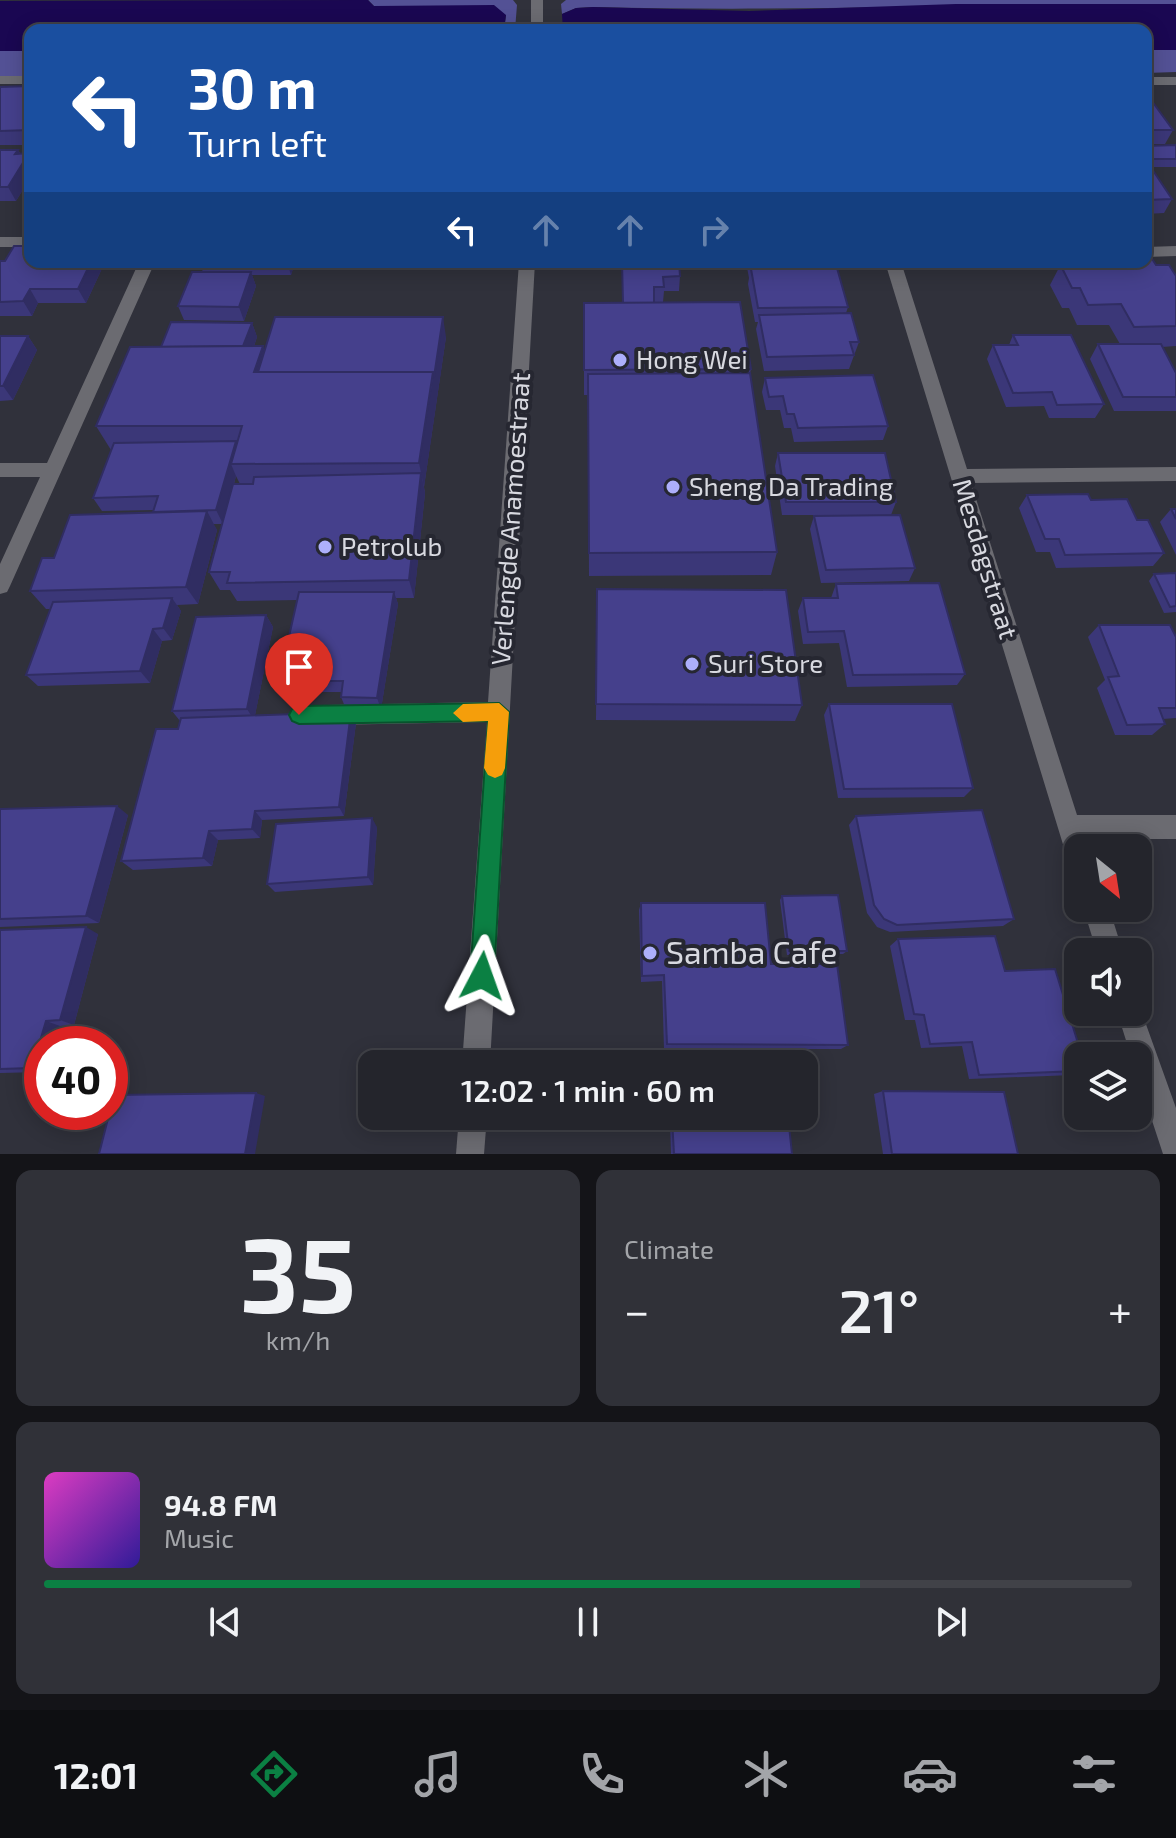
<!DOCTYPE html>
<html lang="en">
<head>
<meta charset="utf-8">
<style>
	:root { --surface:#24252c; --page:#303138; --text:#f1f3f6; --muted:#a3a5a9; --line:#414248; --accent:#0b8043 }
	body { margin:0; font-family:"Exo 2",sans-serif; background:var(--page); color:var(--text); height:100vh; display:flex; flex-direction:column; font-size:30px; white-space:nowrap }
	* { box-sizing:border-box; margin:0 }
	p { font-size:26px; color:var(--muted) }
	.icon { flex:none; width:44px; height:44px; fill:none; stroke:currentColor; stroke-width:2; stroke-linecap:round; stroke-linejoin:round }
	.map { position:relative; height:1154px; overflow:hidden }
	.drawer { display:flex; flex-direction:column; gap:16px; padding:16px; background:#141418; flex:1 }
	.drawer>* { flex:none }
	.hud { position:absolute; left:24px; top:24px; width:1128px; height:244px; border-radius:16px; box-shadow:0 4px 20px #0003,0 0 0 2px var(--line); background:#1a4fa0; color:#fff; overflow:hidden }
	.needle { width:52px; rotate:150deg }
	.controls { position:absolute; left:1064px; top:834px; display:grid; gap:16px }
	.controls a { display:grid; place-items:center; width:88px; height:88px; border-radius:16px; background:var(--surface); box-shadow:0 4px 20px #0003,0 0 0 2px var(--line); font-size:40px }
	.speed { position:absolute; left:24px; top:1026px; display:flex; gap:16px; font-size:40px; font-weight:700; text-align:center }
	.speed>* { display:grid; place-content:center; width:104px; height:104px; border-radius:50%; background:var(--surface); box-shadow:0 4px 20px #0003,0 0 0 2px var(--line); line-height:1 }
	.speed .limit { border:12px solid #d22; background:#fff; color:#111 }
	.pin { position:absolute; display:grid; place-items:center; width:68px; height:68px; color:#fff; margin:-82px -34px; border-radius:50% 50% 50% 0; rotate:-45deg; box-shadow:0 0 8px #0007 }
	.pin .icon { rotate:45deg }
	.me { position:absolute; width:88px; margin:-44px; rotate:4deg; stroke-linejoin:round; filter:drop-shadow(0 0 6px #0008) }
	.turn { display:flex; align-items:center; gap:28px; height:168px; padding:0 32px; font-size:36px }
	.turn .icon { width:104px; height:104px; stroke-width:2.5 }
	.turn b { display:block; font-size:56px; line-height:68px }
	.lanes { display:flex; align-items:center; height:76px; padding:0 32px; background:#0003; justify-content:center; gap:40px; direction:ltr }
	.lanes .off { opacity:.35 }
	.big { font-size:60px; font-weight:600; line-height:1.1 }
	.drawer .widget { flex:1; display:flex; flex-direction:column; justify-content:center; gap:12px; min-width:0; padding:0 28px; border-radius:16px; background:var(--page) }
	.drawer .dial { align-items:center; gap:0 }
	.dial b { font-size:104px; line-height:1 }
	.song { display:flex; align-items:center; gap:24px }
	.cover { width:96px; height:96px; border-radius:12px; background:linear-gradient(135deg,hsl(310 70% 55%),hsl(250 70% 35%)) }
	.played { height:8px; border-radius:4px; background:linear-gradient(90deg,var(--accent) 75%,var(--line) 75%) }
	.keys { display:flex; justify-content:space-around; direction:ltr }
	.heat { display:flex; justify-content:space-between; align-items:center; font-size:44px; direction:ltr }
	.drawer .tiles { flex:1; display:grid; gap:16px; grid-template-columns:1fr 1fr }
	.widget:last-child { grid-column:span 2 }
	.trip { position:absolute; left:358px; top:1050px; width:460px; height:80px; border-radius:16px; background:var(--surface); box-shadow:0 4px 20px #0003,0 0 0 2px var(--line); font-weight:600; line-height:80px; text-align:center }
	.dock { display:flex; height:128px; justify-content:space-around; align-items:center; background:#0e0f12; color:var(--muted) }
	.dock .icon { width:56px; height:56px }
	.dock .current { color:var(--accent) }
	.dock b { font-size:36px; color:var(--text) }
	.map>svg:first-child { display:block }
</style>
</head>
<body>
<div class="map">
<svg width="1176" height="1154" viewBox="0 0 1176 1154">
	<rect width="100%" height="100%" fill="#30313b"/>
	<g fill="#535195">
		<polygon points="368,0 513,0 517,5 515,30 504,30 506,15 374,6"/>
		<path d="M566 0H1176V4C982 4 788 12 593 7L576 8 562 14 561 4Z"/>
		<polygon points="1146,50 1176,50 1176,72 1146,73"/>
		<rect x="0" y="51" width="30" height="25"/>
	</g>
	<g fill="#1a0752">
		<polygon points="368,0 374,6 494,5 506,15 504,30 30,30 30,51 0,51 0,1"/>
		<polygon points="956,4 1176,4 1176,50 1146,50 1146,30 563,30 562,14 576,8 593,7 749,11"/>
	</g>
	<g fill="none" stroke-linecap="round" stroke-linejoin="round">
		<g fill="#6b6b71" fill-rule="evenodd">
			<rect x="531" y="0" width="12" height="30"/>
			<rect x="0" y="76" width="30" height="8"/>
			<rect x="1146" y="77" width="30" height="8"/>
			<rect x="0" y="237" width="30" height="10"/>
			<polygon points="1176,246 1176,256 1146,257 1146,247"/>
			<polygon points="139,262 155,262 10,586 7,592 0,594 0,564 40,477 0,477 0,463 47,463"/>
			<polygon points="519,262 535,262 490,1064 462,1064 487,722 327,725 319,722 316,715 319,708 327,705 488,702"/>
			<polygon points="885,262 901,262 967,469 1176,467 1176,481 971,483 1077,815 1176,815 1176,839 1085,839 1088,848 1078,848 1078,867 1069,864"/>
			<polygon points="1083,908 1109,908 1123,952 1097,952"/>
			<polygon points="1138,1002 1176,1108 1176,1154 1163,1154 1138,1078 1138,1056 1131,1056 1117,1012 1138,1012"/>
			<polygon points="459,1116 487,1116 484,1154 456,1154"/>
		</g>
	</g>
	<g fill="#3b3778" fill-rule="evenodd">
		<polygon points="30,86 30,145 0,145 0,87"/>
		<polygon points="1146,93 1173,130 1165,144 1146,144"/>
		<polygon points="1176,145 1176,167 1150,167 1172,199 1164,213 1146,214 1146,146"/>
		<polygon points="0,150 18,150 20,153 30,155 30,178 16,201 0,201"/>
		<polygon points="0,261 30,262 105,262 86,303 38,303 32,316 0,316"/>
		<polygon points="192,262 295,262 291,275 252,275 256,286 244,321 184,320 178,306 203,272 201,267 194,267"/>
		<polygon points="298,262 325,262 324,265 299,265"/>
		<polygon points="622,262 680,276 679,291 664,291 663,302 654,302 654,303 751,369 750,373 777,552 771,575 589,576 588,395 584,395 584,303 622,303"/>
		<polygon points="746,262 840,262 837,269 848,307 846,313 859,342 849,369 764,371 756,329 758,322 755,322 748,284 749,278"/>
		<polygon points="1062,262 1146,262 1156,265 1176,276 1176,346 1162,347 1176,373 1176,411 1114,411 1090,359 1098,344 1120,344 1109,325 1077,325 1069,308 1062,308 1050,285"/>
		<path d="M252 323 257 337 254 346H263L264 351 446 337 424 487 425 493 414 598H396L398 604 381 709H346L341 697 342 692H285L279 681 297 600 237 601 230 590H220L209 572 222 524H213L217 530 198 604 177 605 181 611 172 640 162 641 150 683 38 686 26 675 51 609H46L30 591 54 558 154 513V510L102 511 93 498 111 450 96 426 161 347ZM236 476 240 484H234Z"/>
		<polygon points="1013,335 1104,404 1095,418 1049,418 1044,406 1006,407 987,359 993,345 1009,345"/>
		<polygon points="0,336 28,336 37,350 13,400 0,401"/>
		<polygon points="765,378 888,426 883,440 794,442 791,428 784,428 780,410 766,410 762,392"/>
		<polygon points="778,453 896,502 891,515 915,568 909,581 821,583 810,529 814,516 886,515 782,515 775,466"/>
		<polygon points="1027,495 1091,500 1137,520 1164,553 1153,566 1056,568 1050,552 1036,552 1019,508"/>
		<polygon points="1171,509 1176,509 1176,555 1160,522"/>
		<polygon points="1176,573 1176,612 1164,613 1149,581 1154,574"/>
		<polygon points="836,584 965,674 957,685 847,687 839,643 803,644 798,611 803,598 831,598"/>
		<polygon points="597,589 802,705 795,721 596,720"/>
		<polygon points="266,615 273,627 255,715 351,712 356,723 344,816 262,820 260,838 218,840 212,866 133,870 121,861 178,729 180,721 172,711"/>
		<polygon points="1099,625 1176,637 1176,718 1163,719 1165,724 1152,735 1115,735 1097,688 1105,680 1088,637"/>
		<polygon points="829,704 973,788 964,797 838,798 824,715"/>
		<polygon points="0,809 128,815 99,923 0,927"/>
		<polygon points="856,816 1014,919 1003,926 890,932 877,927 867,913 849,825"/>
		<polygon points="377,827 373,885 275,892 267,884"/>
		<polygon points="782,896 847,951 843,954 787,955 780,900"/>
		<polygon points="641,903 771,964 848,1045 841,1049 664,1049 662,981 641,982 639,910"/>
		<polygon points="0,930 98,934 74,1025 60,1026 42,1044 42,1072 0,1073"/>
		<polygon points="898,939 1005,971 1078,1056 1078,1074 1073,1075 969,1079 962,1046 921,1048 915,1020 905,1020 890,946"/>
		<polygon points="883,1091 1018,1154 883,1154 874,1094"/>
		<polygon points="672,1119 792,1154 671,1154 670,1121"/>
	</g>
	<g fill="#302d62">
		<polygon points="18,150 24,161 29,153 30,155 30,178 16,201 8,187 15,154"/>
		<polygon points="91,262 105,262 86,303 78,289"/>
		<polygon points="287,262 295,262 291,275"/>
		<polygon points="251,272 256,286 244,321 239,307"/>
		<polygon points="30,289 38,303 32,316 23,301"/>
		<polygon points="443,317 446,337 424,487 419,463"/>
		<polygon points="252,323 257,337 246,369 241,354"/>
		<polygon points="28,336 37,350 13,400 3,386"/>
		<polygon points="263,346 272,372 254,372"/>
		<polygon points="236,441 242,454 231,464 236,476 223,524 216,510"/>
		<polygon points="421,473 425,493 414,598 409,580"/>
		<polygon points="207,511 217,530 198,604 186,587"/>
		<polygon points="394,592 398,604 381,709 377,698"/>
		<polygon points="172,598 181,611 172,640 163,628"/>
		<polygon points="266,615 273,627 254,720 247,709"/>
		<polygon points="153,629 162,641 150,683 140,671"/>
		<polygon points="351,712 356,723 344,816 339,807"/>
		<polygon points="117,806 128,815 99,923 86,916"/>
		<polygon points="255,811 262,820 260,838 252,829"/>
		<polygon points="372,818 377,827 373,885 368,877"/>
		<polygon points="209,831 218,840 212,866 203,858"/>
		<polygon points="86,927 98,934 74,1025 60,1020"/>
		<polygon points="46,1021 60,1026 55,1044 42,1044 42,1070 32,1068"/>
		<polygon points="256,1093 265,1096 255,1154 245,1154"/>
	</g>
	<g fill="#45408c" stroke="#302d62" stroke-width="2">
		<polygon points="30,86 30,130 0,131 0,87"/>
		<polygon points="1146,93 1173,130 1146,130"/>
		<polygon points="1176,145 1176,159 1153,159 1146,148 1146,146"/>
		<polygon points="0,150 18,150 15,154 29,153 8,187 0,187"/>
		<polygon points="1146,160 1172,199 1146,200"/>
		<polygon points="14,246 30,246 30,262 91,262 78,289 30,289 23,301 0,302 0,261 5,261"/>
		<polygon points="1146,254 1149,254 1156,265 1169,265 1176,276 1176,326 1134,327 1121,304 1088,305 1080,288 1072,288 1060,264 1069,264 1068,262 1146,262"/>
		<polygon points="622,262 679,262 680,276 663,277 664,287 654,287 654,303 623,303"/>
		<polygon points="751,262 835,262 835,264 752,265"/>
		<polygon points="837,268 848,307 758,308 751,269"/>
		<polygon points="192,272 251,272 239,307 178,306"/>
		<polygon points="740,302 751,369 584,370 584,303"/>
		<polygon points="851,313 859,342 850,342 854,355 767,357 759,315"/>
		<polygon points="275,317 443,317 434,377 433,372 258,372"/>
		<polygon points="171,322 252,323 243,346 161,347"/>
		<polygon points="1013,335 1071,335 1104,404 1057,405 1052,392 1013,393 993,345 1018,345"/>
		<polygon points="0,336 28,336 3,386 0,386"/>
		<polygon points="1098,344 1161,344 1176,373 1176,397 1123,397"/>
		<polygon points="263,346 254,372 433,372 419,463 231,464 242,426 96,426 130,347"/>
		<polygon points="750,373 777,552 589,553 588,374"/>
		<polygon points="873,375 888,426 798,428 794,414 787,414 783,396 769,397 765,378"/>
		<polygon points="236,441 216,510 153,512 158,496 93,498 114,443"/>
		<polygon points="778,453 885,453 896,502 786,502"/>
		<polygon points="421,473 409,580 227,583 230,572 209,572 233,484 253,484 254,477"/>
		<polygon points="1088,494 1091,500 1127,499 1137,520 1148,520 1164,553 1065,555 1059,539 1045,539 1027,495"/>
		<polygon points="1171,509 1176,509 1176,519"/>
		<polygon points="207,511 186,587 30,591 42,558 54,558 70,515"/>
		<polygon points="900,515 915,568 826,570 814,516"/>
		<polygon points="1176,573 1176,606 1170,607 1154,574"/>
		<polygon points="939,583 965,674 853,675 844,631 808,632 803,598 838,598 836,584"/>
		<polygon points="597,589 786,590 802,705 596,704"/>
		<polygon points="299,592 394,592 377,698 341,697 343,681 279,681"/>
		<polygon points="172,598 163,628 153,629 140,671 26,675 53,602"/>
		<polygon points="266,615 247,709 172,711 196,617"/>
		<polygon points="1099,625 1170,625 1176,637 1176,708 1159,708 1165,724 1127,725 1108,677 1119,676"/>
		<polygon points="829,704 952,704 973,788 844,789"/>
		<polygon points="351,712 339,807 255,811 252,829 209,831 203,858 121,861 156,729 178,729 181,718"/>
		<polygon points="117,806 86,916 0,919 0,809"/>
		<polygon points="982,810 1014,919 897,925 884,919 874,905 856,816"/>
		<polygon points="372,818 368,877 267,884 276,824"/>
		<polygon points="838,895 847,951 789,951 782,896"/>
		<polygon points="641,903 765,903 771,964 837,964 848,1045 667,1044 664,975 642,976"/>
		<polygon points="86,927 60,1020 46,1021 32,1068 0,1069 0,930"/>
		<polygon points="995,936 1005,971 1055,969 1082,1056 1078,1056 1078,1071 979,1075 972,1042 930,1044 924,1015 914,1014 898,939"/>
		<polygon points="883,1091 1004,1092 1018,1154 892,1154"/>
		<polygon points="256,1093 245,1154 99,1154 114,1095"/>
		<polygon points="788,1116 792,1154 674,1154 672,1119"/>
	</g>
	<polygon fill="#0b8043" stroke="#07532c" stroke-width="2" points="499,703 509,712 494,976 490,984 482,988 473,984 470,976 488,721 299,724 292,721 289,715 292,709 299,706"/>
	<polygon fill="#f59e0b" points="499,703 509,712 505,768 502,775 495,778 488,775 484,768 488,721 463,722 453,713 463,704"/>
	<g fill="#adaffb" stroke="#262731" stroke-width="3">
		<circle cx="620" cy="360" r="8"/>
		<circle cx="673" cy="487" r="8"/>
		<circle cx="325" cy="547" r="8"/>
		<circle cx="692" cy="664" r="8"/>
		<circle cx="650" cy="953" r="8"/>
	</g>
	<g text-anchor="middle" stroke-width="8" stroke-linejoin="round" paint-order="stroke">
		<g font-size="26" fill="#d8d9e0" stroke="#262731" text-anchor="start">
			<text x="636" y="369">Hong Wei</text>
			<text x="689" y="496">Sheng Da Trading</text>
			<text x="341" y="556">Petrolub</text>
			<text x="708" y="673">Suri Store</text>
		</g>
		<g font-size="26" fill="#d8d9e0" stroke="#262731">
			<text transform="translate(511 519) rotate(-86)" y="9">Verlengde Anamoestraat</text>
			<text transform="translate(985 559) rotate(73)" y="9">Mesdagstraat</text>
		</g>
		<g font-size="32" fill="#d8d9e0" stroke="#262731" text-anchor="start">
			<text x="666" y="964">Samba Cafe</text>
		</g>
	</g>
</svg>
<div class="controls">
<a><svg class="needle" viewBox="-14 -14 28 28"><path d="M0-13l5 13h-10z" fill="#e53935"/><path d="M0 13l5-13h-10z" fill="#a3a5a9"/></svg></a>
<a><svg class="icon" aria-label="sound" viewBox="0 0 24 24"><path d="M4 9h4l5-4v14l-5-4H4zM17 9q2 3 0 6"/></svg></a>
<a><svg class="icon" aria-label="layers" viewBox="0 0 24 24"><path d="M12 4l9 5-9 5-9-5zM3 14l9 5 9-5"/></svg></a>
</div>
<div class="speed"><div class="limit">40</div></div>
<div class="pin" style="left:299px;top:715px;background:#d93025"><svg class="icon" aria-label="arrive" viewBox="0 0 24 24"><path d="M6 21V4h12l-3 4 3 4H6"/></svg></div>
<svg class="me" style="left:482px;top:976px" viewBox="-20 -20 40 40"><path d="M0-17L14 15 0 8-14 15z" fill="#0b8043" stroke="#fff" stroke-width="4"/></svg>
<div class="trip">12:02 · 1 min · 60 m</div>
<div class="hud">
<div class="turn"><svg class="icon" aria-label="left" viewBox="0 0 24 24"><path d="M17 20v-9H6M10 6l-5 5 5 5"/></svg><div><b>30 m</b>Turn left</div></div>
<div class="lanes"><svg class="icon" aria-label="left" viewBox="0 0 24 24"><path d="M17 20v-9H6M10 6l-5 5 5 5"/></svg><svg class="icon off" aria-label="ahead" viewBox="0 0 24 24"><path d="M12 20V5M6 11l6-6 6 6"/></svg><svg class="icon off" aria-label="ahead" viewBox="0 0 24 24"><path d="M12 20V5M6 11l6-6 6 6"/></svg><svg class="icon off" aria-label="right" viewBox="0 0 24 24"><path d="M7 20v-9h11M14 6l5 5-5 5"/></svg></div>
</div>
</div>
<section class="drawer">
<div class="tiles">
<div class="widget dial"><b>35</b><p>km/h</p></div>
<div class="widget"><p>Climate</p>
<div class="heat"><a>−</a><b class="big">21°</b><a>+</a></div>
</div>
<div class="widget">
<div class="song"><i class="cover"></i><div><b>94.8 FM</b><p>Music</p></div></div>
<div class="played"></div>
<div class="keys"><svg class="icon" aria-label="previous" viewBox="0 0 24 24"><path d="M18 5L8 12l10 7zM5 5v14"/></svg><svg class="icon" aria-label="pause" viewBox="0 0 24 24"><path d="M8 5v14M16 5v14"/></svg><svg class="icon" aria-label="next" viewBox="0 0 24 24"><path d="M6 5l10 7-10 7zM19 5v14"/></svg></div>
</div>
</div>
</section>
<nav class="dock">
<b>12:01</b>
<svg class="icon current" aria-label="directions" viewBox="0 0 24 24"><path d="M12 3l9 9-9 9-9-9zM9 14v-3h6M13 9l2 2-2 2"/></svg>
<svg class="icon" aria-label="music" viewBox="0 0 24 24"><path d="M9 18V5l10-2v13"/><circle cx="6" cy="18" r="3"/><circle cx="16" cy="16" r="3"/></svg>
<svg class="icon" aria-label="phone" viewBox="0 0 24 24"><path d="M5 4h4l2 5-3 2q2 4 5 5l2-3 5 2v4C11 20 4 13 5 4z"/></svg>
<svg class="icon" aria-label="climate" viewBox="0 0 24 24"><path d="M12 3v18M4 7l16 10M4 17L20 7"/></svg>
<svg class="icon" aria-label="car" viewBox="0 0 24 24"><path d="M5 17H2v-5l4-1 3-4h7l3 4 3 1v5h-3M9 17h6M6 11h13"/><circle cx="7" cy="17" r="2"/><circle cx="17" cy="17" r="2"/></svg>
<svg class="icon" aria-label="filters" viewBox="0 0 24 24"><path d="M4 7h16M4 17h16"/><circle cx="9" cy="7" r="2"/><circle cx="15" cy="17" r="2"/></svg>
</nav>
</body>
</html>
